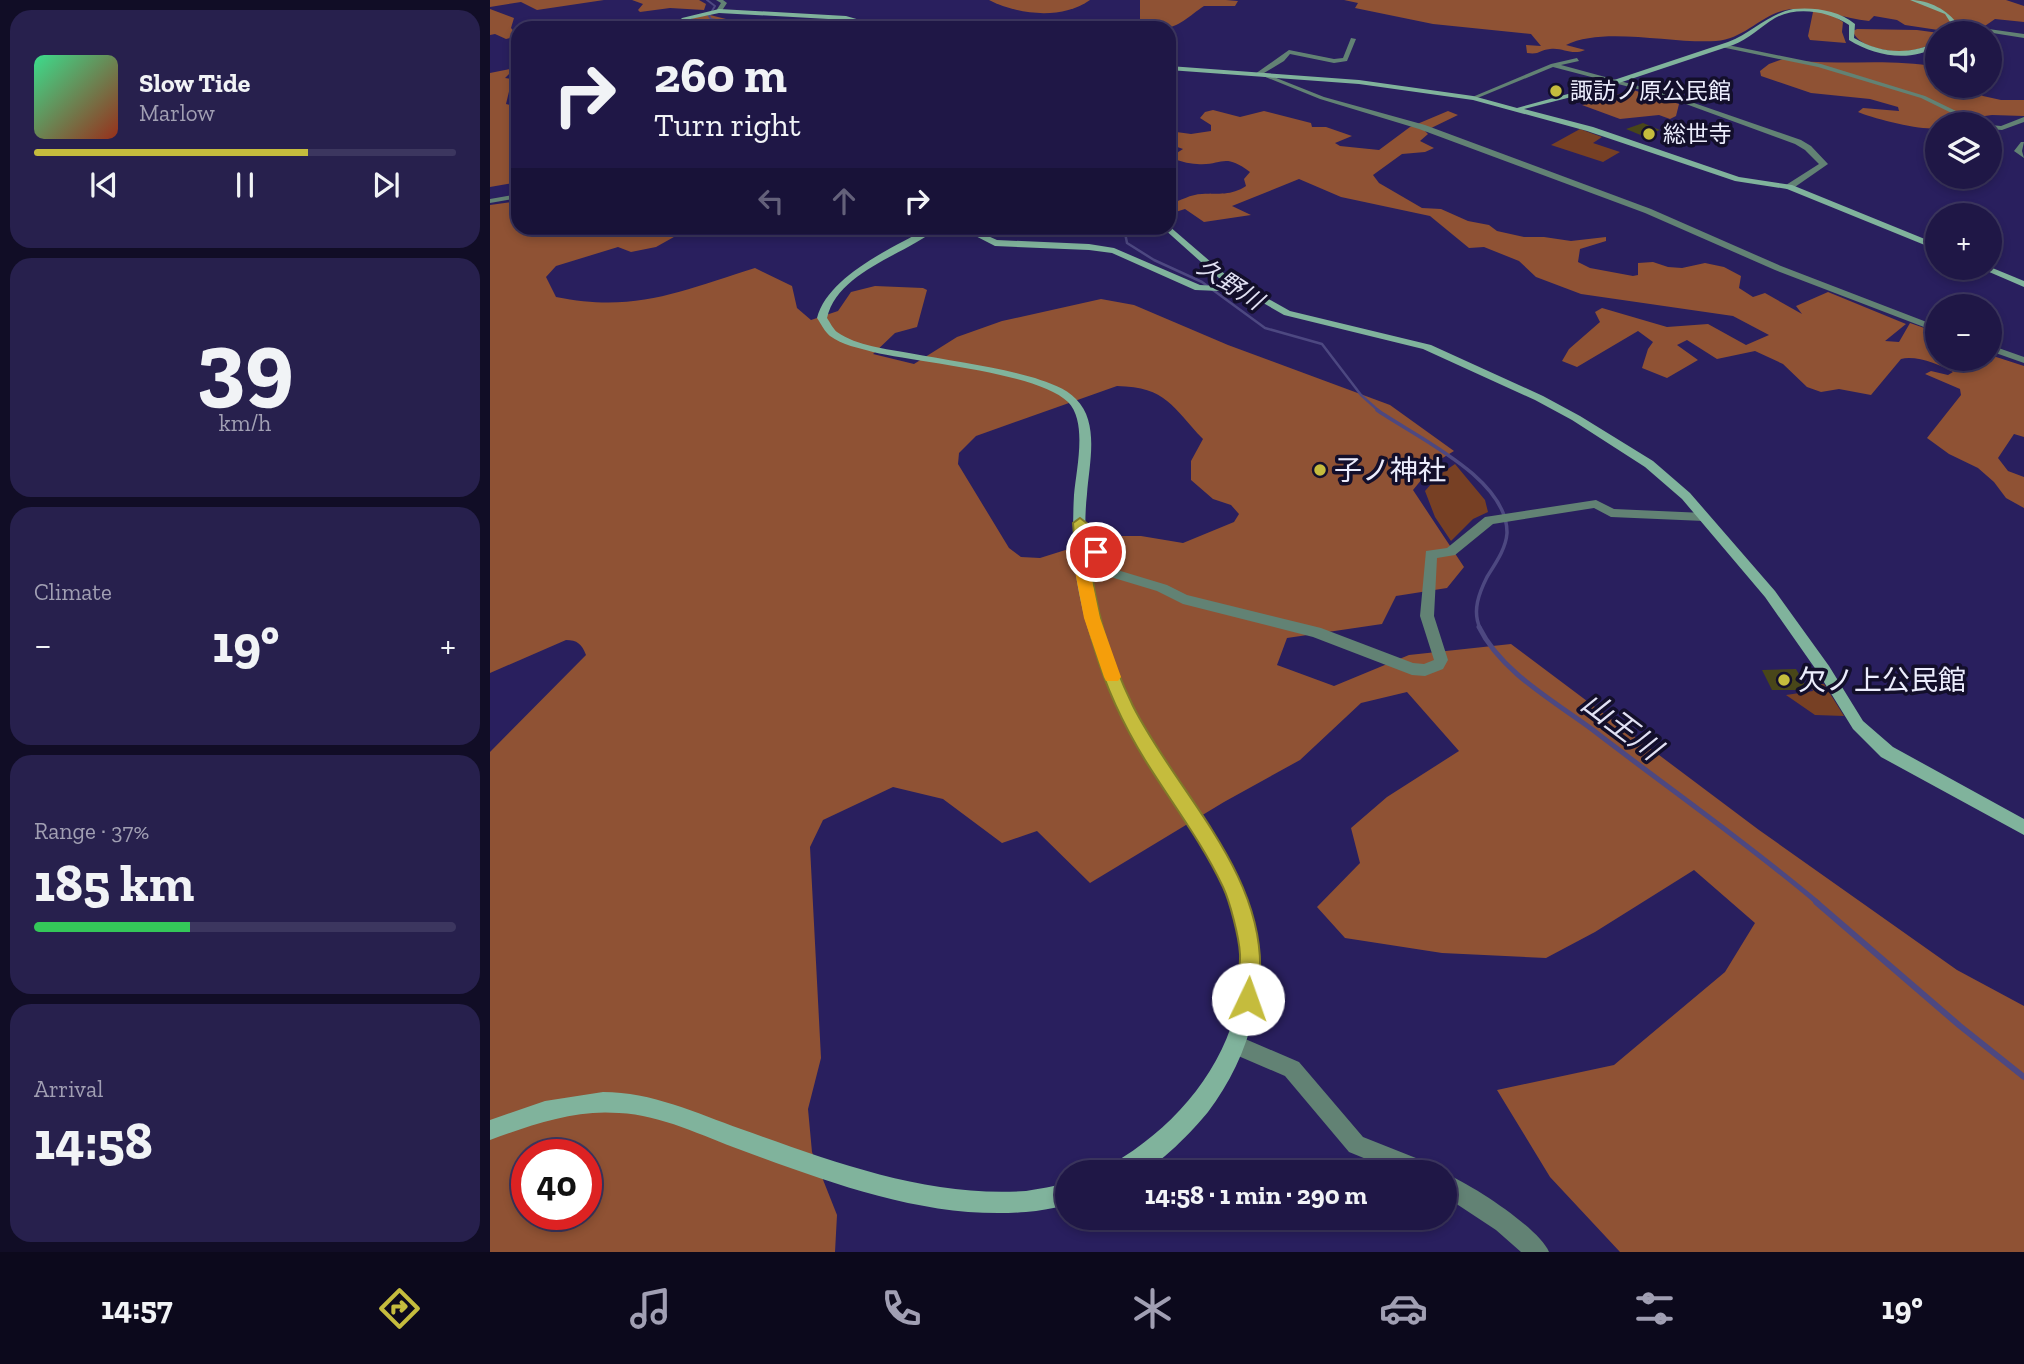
<!DOCTYPE html>
<html lang="en">
<head>
<meta charset="utf-8">
<style>
	:root { --surface:#1f1746; --page:#27204d; --text:#f1f3f6; --muted:#a19fb3; --line:#3c365f; --accent:#c5bc3d }
	body { margin:0; font-family:"Zilla Slab","Noto Sans JP",serif; background:var(--page); color:var(--text); height:100vh; display:flex; flex-direction:column; font-size:26px; white-space:nowrap }
	* { box-sizing:border-box; margin:0 }
	p { font-size:23px; color:var(--muted) }
	.icon { flex:none; width:38px; height:38px; fill:none; stroke:currentColor; stroke-width:2; stroke-linecap:round; stroke-linejoin:round }
	.map { position:relative; flex:1; overflow:hidden }
	.details { display:flex; flex-direction:column; gap:10px; padding:10px; background:#110d26; width:490px }
	.details>* { flex:none }
	.hud { position:absolute; left:21px; top:21px; width:665px; height:214px; border-radius:21px; box-shadow:0 4px 10px #0003,0 0 0 2px var(--line); background:#1f1746; color:var(--text); overflow:hidden }
	.buttons { position:absolute; left:1435px; top:21px; display:grid; gap:14px }
	.buttons a { display:grid; place-items:center; width:77px; height:77px; border-radius:50%; background:var(--surface); box-shadow:0 4px 10px #0003,0 0 0 2px var(--line); font-size:35px }
	.speed { position:absolute; left:21px; top:1139px; display:flex; gap:14px; font-size:35px; font-weight:700; text-align:center }
	.speed>* { display:grid; place-content:center; width:91px; height:91px; border-radius:50%; background:var(--surface); box-shadow:0 4px 10px #0003,0 0 0 2px var(--line); line-height:1 }
	.speed .limit { border:10px solid #d22; background:#fff; color:#111 }
	.pin { position:absolute; display:grid; place-items:center; width:60px; height:60px; color:#fff; margin:-30px; border:4px solid #fff; border-radius:50%; box-shadow:0 2px 7px #0007 }
	.me { position:absolute; width:77px; margin:-38px; rotate:3deg; stroke-linejoin:round; filter:drop-shadow(0 0 5px #0008) }
	.turn { display:flex; align-items:center; gap:24px; height:147px; padding:0 28px; font-size:32px }
	.turn .icon { width:91px; height:91px; stroke-width:2.5 }
	.turn b { display:block; font-size:49px; line-height:60px }
	.lanes { display:flex; align-items:center; height:66px; padding:0 28px; background:#0003; justify-content:center; gap:35px; direction:ltr }
	.lanes .off { opacity:.35 }
	.big { font-size:52px; font-weight:700; line-height:1.1 }
	.details .widget { flex:1; display:flex; flex-direction:column; justify-content:center; gap:10px; min-width:0; padding:0 24px; border-radius:21px; background:var(--page) }
	.details .dial { align-items:center; gap:0 }
	.dial b { font-size:91px; line-height:1 }
	.song { display:flex; align-items:center; gap:21px }
	.cover { width:84px; height:84px; border-radius:10px; background:linear-gradient(135deg,hsl(150 70% 55%),hsl(10 70% 35%)) }
	.played { height:7px; border-radius:4px; background:linear-gradient(90deg,var(--accent) 65%,var(--line) 65%) }
	.keys { display:flex; justify-content:space-around; direction:ltr }
	.heat { display:flex; justify-content:space-between; align-items:center; font-size:38px; direction:ltr }
	.charge { height:10px; border-radius:5px; background:linear-gradient(90deg,#34c759 37%,var(--line) 0) }
	.trip { position:absolute; left:565px; top:1160px; width:402px; height:70px; border-radius:35px; background:var(--surface); box-shadow:0 4px 10px #0003,0 0 0 2px var(--line); font-weight:700; line-height:70px; text-align:center }
	.dock { display:flex; height:112px; justify-content:space-around; align-items:center; background:#0c091c; color:var(--muted) }
	.dock .icon { width:49px; height:49px }
	.dock .active { color:var(--accent) }
	.dock b { font-size:32px; color:var(--text) }
	main { display:flex; flex:1; min-height:0 }
	.map>svg:first-child { display:block }
</style>
</head>
<body>
<main>
<section class="details">
<div class="widget">
<div class="song"><i class="cover"></i><div><b>Slow Tide</b><p>Marlow</p></div></div>
<div class="played"></div>
<div class="keys"><svg class="icon" aria-label="previous" viewBox="0 0 24 24"><path d="M18 5L8 12l10 7zM5 5v14"/></svg><svg class="icon" aria-label="pause" viewBox="0 0 24 24"><path d="M8 5v14M16 5v14"/></svg><svg class="icon" aria-label="next" viewBox="0 0 24 24"><path d="M6 5l10 7-10 7zM19 5v14"/></svg></div>
</div>
<div class="widget dial"><b>39</b><p>km/h</p></div>
<div class="widget"><p>Climate</p>
<div class="heat"><a>−</a><b class="big">19°</b><a>+</a></div>
</div>
<div class="widget"><p>Range · 37%</p><b class="big">185 km</b><div class="charge"></div></div>
<div class="widget"><p>Arrival</p><b class="big">14:58</b></div>
</section>
<div class="map">
<svg width="1534" height="1252" viewBox="0 0 1534 1252">
	<rect width="100%" height="100%" fill="#291f5e"/>
	<g fill="#774024">
		<polygon points="1090,129 1112,137 1103,143 1130,152 1113,162 1061,145"/>
		<polygon points="965,464 995,500 998,512 983,519 961,541 945,517 935,491 949,475"/>
		<polygon points="1320,684 1334,684 1354,716 1325,715 1296,695 1323,691"/>
	</g>
	<g fill="#8f5234" fill-rule="evenodd">
		<polygon points="0,0 114,0 47,10 31,2 0,7"/>
		<polygon points="142,0 209,0 216,4 214,10 180,8 150,12 148,10 153,4"/>
		<path d="M499 0H600C572 20 528 15 499 0Z"/>
		<path d="M650 0H736L748 1 745 6H714C693 20 678 40 650 19Z"/>
		<path d="M854 0H1516L1534 6V22L1505 19 1492 28 1477 25 1468 33 1415 25 1407 20 1384 16 1379 21C1353 18 1330 8 1304 9 1274 10 1257 39 1226 41 1183 44 1113 26 1076 45L1095 50C1081 56 1073 47 1060 49 1049 50 1050 55 1037 53L1036 45 1051 46 1041 34 943 24 865 8 868 3Z"/>
		<polygon points="0,9 24,18 21,28 28,36 16,39 5,34 0,35"/>
		<polygon points="1326,11 1342,15 1353,22 1352,32 1356,43 1320,40 1318,36 1323,12"/>
		<polygon points="220,15 256,24 242,28 191,27 204,17"/>
		<path d="M1367 29 1427 30 1449 33C1439 61 1369 54 1363 31Z"/>
		<path d="M1293 59C1345 67 1396 57 1447 67V86H1477L1493 96 1511 100H1534V116L1502 115 1450 122 1446 128C1433 131 1381 118 1368 112L1373 108 1409 111 1408 107 1380 99 1321 93 1271 76 1270 71 1279 64Z"/>
		<polygon points="25,68 15,78 22,79 16,104 28,107 28,182 0,187 0,73"/>
		<polygon points="1143,90 1189,104 1186,116 1180,119 1169,115 1130,119 1092,105"/>
		<path d="M723 110 750 117 774 111 821 123 822 127H836L862 136 845 143 850 146 889 150 920 127 958 111 968 115 935 131 938 134 930 141 944 148 935 152 912 154 883 175 889 183 932 208 951 209 978 221 999 225 1007 231 1034 237H1054L1081 241 1116 237V241L1090 249 1088 262 1100 268 1143 276 1148 275V263L1163 262 1178 267 1192 268 1215 263 1234 267 1251 276 1249 288 1263 297 1275 293 1312 314 1306 306 1338 292 1416 324 1395 341 1409 342 1420 323 1440 330 1443 338 1447 340V359H1500V355L1534 366V437L1524 434 1508 458 1518 471 1534 477V508L1516 498 1504 482 1488 468 1459 454 1437 438 1471 395 1470 389 1435 374 1441 371 1458 375 1463 372C1451 365 1426 355 1411 359L1381 395 1349 389 1331 392 1317 387 1293 364 1265 351 1227 359 1197 340 1187 345 1208 360 1177 378 1152 368 1158 349 1163 342 1148 331 1087 367 1072 361 1079 349 1110 322 1105 312 1112 308 1177 327 1218 324 1256 345 1279 335 1243 316 1091 294 1046 277 1029 261 994 247 979 248 940 216 851 197 809 179 742 206 761 215 714 222 695 209 679 214V204C690 201 701 194 712 194 729 193 741 196 756 186L754 179 760 172C733 152 733 166 707 164 698 164 688 160 679 158L693 149 679 144V131L701 134 721 131V125L710 118 715 112Z"/>
		<path d="M28 201V228H200L166 247 141 252 128 247 66 266 56 277 66 297C146 313 191 291 265 268L302 286 307 308 321 320 348 311 361 292 385 286 433 288 437 290 427 327 405 333 383 354 424 364 467 337 512 321 611 299 644 305 738 345 900 405 964 451 946 462 923 490 974 567 957 588 906 596 892 624 797 638 787 665 844 686 919 655 1021 644 1269 830 1467 970 1534 1006V1252H1130L1060 1177 1007 1090 1124 1065 1235 972 1265 923 1204 870 1105 932 1056 958 952 953 855 938 827 907 870 863 861 828 897 797 969 751 917 692 871 703 810 760 734 802 600 883 547 831 512 843 453 799 403 787 333 820 320 847 331 1058 318 1109 322 1152 347 1215 345 1252H0V752L96 655C92 644 87 640 76 640L0 673V205ZM627 386C677 387 682 407 713 439L701 461V480L723 499 741 505 749 514 744 522 693 543 651 536H620L550 558 531 557 519 548 468 464 469 453 486 436ZM37 1155H96V1214H37Z"/>
	</g>
	<g fill="none" stroke-linecap="round" stroke-linejoin="round">
		<polyline stroke="#4d4881" stroke-width="2" points="217,0 225,6 219,16 221,19 268,28"/>
		<polyline stroke="#4d4881" stroke-width="2.5" points="634,228 637,243 664,260 712,282 775,328 832,344 871,395 890,412"/>
		<path stroke="#4d4881" stroke-width="3.5" d="M887 410C924 436 1018 478 1017 533 1016 549 1005 564 997 577 989 593 982 611 990 628"/>
		<path stroke="#4d4881" stroke-width="5" d="M989 627C1011 672 1064 701 1103 730 1178 788 1256 842 1328 903"/>
		<polyline stroke="#4d4881" stroke-width="6" points="1326,902 1470,1026 1534,1077"/>
	</g>
	<g fill="#494619">
		<polygon points="1153,123 1170,130 1153,136 1136,129"/>
		<polygon points="1306,669 1318,690 1282,690 1272,670"/>
	</g>
	<g fill="none" stroke-linecap="round" stroke-linejoin="round">
		<g fill="#628274" fill-rule="evenodd">
			<polygon points="226,0 233,0 237,3 231,12 226,11 231,3"/>
			<polygon points="1463,24 1534,34 1534,38 1465,27"/>
			<polygon points="861,38 866,39 857,61 844,63 800,54 794,61 774,73 834,97 935,125 1161,209 1291,266 1447,326 1447,332 1285,270 1155,213 929,129 830,99 773,76 772,74 768,76 765,74 799,50 844,59 853,58"/>
			<polygon points="1233,44 1331,64 1435,96 1493,124 1484,124 1431,98 1328,67 1231,47"/>
			<polygon points="1087,58 1089,61 1071,65 1178,94 1311,140 1321,146 1338,164 1302,189 1296,189 1296,185 1329,164 1315,150 1305,144 1174,96 1063,67 985,99 980,98 1061,64"/>
			<polygon points="1534,117 1534,122 1512,130 1500,129 1500,125 1511,126"/>
			<polygon points="1531,142 1534,142 1532,151 1534,158 1524,151"/>
			<polygon points="28,194 28,198 0,203 0,199"/>
			<polygon points="1500,345 1534,357 1534,363 1500,351"/>
			<polygon points="1106,500 1124,509 1214,513 1220,517 1214,521 1121,517 1104,508 1003,524 965,555 947,558 944,616 958,660 953,669 935,676 922,675 823,637 693,604 667,591 614,575 600,552 596,535 584,523 590,519 606,530 612,552 624,569 677,585 697,595 831,628 923,663 934,664 944,660 930,616 936,551 957,548 995,517"/>
			<polygon points="746,1035 809,1062 873,1137 941,1164 944,1172 908,1172 859,1152 795,1076 739,1052 736,1045 739,1038"/>
			<path d="M956 1174C981 1184 1049 1228 1059 1252H1031L1006 1230 956 1197Z"/>
		</g>
		<g fill="#80b39c" fill-rule="evenodd">
			<path d="M1420 0C1439 0 1458 10 1468 25L1461 33H1455L1462 25 1455 14Z"/>
			<polygon points="229,9 356,16 398,28 388,28 356,20 229,13 196,20 188,28 182,28 192,18"/>
			<path d="M1303 9C1324 7 1348 10 1365 24L1364 38C1392 54 1419 55 1447 42V46C1420 63 1385 56 1359 40V25C1339 11 1306 6 1285 18 1270 27 1259 39 1243 45L1105 91 1034 109 1103 127 1249 177 1302 185 1447 244V250L1297 189 1245 181 1097 131 983 100 869 84 679 70V66L869 80 983 96 1027 108 1100 88 1238 42C1262 33 1278 14 1303 9Z"/>
			<polygon points="679,226 736,275 800,311 941,345 1053,396 1090,416 1163,461 1200,493 1285,591 1339,666 1373,721 1403,747 1534,819 1534,835 1391,757 1363,729 1329,674 1275,597 1192,499 1155,467 1082,420 1045,400 933,349 794,315 754,292 705,290 622,253 599,250 505,246 470,228 480,228 507,240 599,244 624,248 710,285 744,287 730,279 673,228"/>
			<path d="M439 228H448C415 255 348 271 337 318 340 322 343 329 347 332 367 346 397 349 419 353 461 361 504 366 545 378 559 383 576 388 586 399 610 423 599 464 597 494 595 512 595 529 596 546 598 575 605 605 614 632 627 672 643 713 666 749 720 837 787 900 764 1012 757 1048 740 1083 718 1112 705 1128 667 1169 648 1172 639 1174 627 1173 619 1172L622 1164C712 1112 778 1011 741 904 725 857 690 815 664 773 634 726 610 673 595 619 589 595 584 570 583 546 583 529 583 512 584 495 586 470 598 422 578 402 546 372 429 363 383 352 369 348 352 345 340 336 335 332 331 324 327 318 338 276 403 247 439 228Z"/>
			<polygon points="1500,267 1534,281 1534,287 1490,268"/>
			<path d="M113 1092C162 1092 206 1113 251 1129 341 1161 438 1198 536 1191 549 1189 564 1186 578 1183V1205C564 1208 549 1211 536 1212 438 1220 341 1183 251 1150 212 1136 172 1115 129 1113 85 1109 41 1125 0 1140V1120L55 1101Z"/>
		</g>
	</g>
	<path fill="#c5bc3d" stroke="#807a28" stroke-width="2" d="M590 518 610 533 613 552 606 557 600 554C604 606 620 659 643 706 687 793 775 872 770 975 769 986 770 997 766 1007L758 1010 750 1007C743 990 751 972 750 954 749 937 740 902 733 887 712 842 681 802 655 760 608 684 589 611 583 523Z"/>
	<polygon fill="#f59e0b" points="593,566 600,571 610,618 631,677 628,681 616,681 614,677 594,618 585,571"/>
	<g fill="#c5bc3d" stroke="#130f2b" stroke-width="2.5">
		<circle cx="1066" cy="91" r="7"/>
		<circle cx="1159" cy="134" r="7"/>
		<circle cx="830" cy="470" r="7"/>
		<circle cx="1294" cy="680" r="7"/>
	</g>
	<g text-anchor="middle" stroke-width="7" stroke-linejoin="round" paint-order="stroke">
		<g font-size="23" fill="#ecedfd" stroke="#130f2b" text-anchor="start">
			<text x="1080" y="99">諏訪ノ原公民館</text>
			<text x="1173" y="142">総世寺</text>
		</g>
		<g font-size="24" font-style="italic" fill="#e1e1f3" stroke="#130f2b">
			<text transform="translate(740 284) rotate(33)" y="8">久野川</text>
		</g>
		<g font-size="28" fill="#ecedfd" stroke="#130f2b" text-anchor="start">
			<text x="844" y="480">子ノ神社</text>
			<text x="1308" y="690">欠ノ上公民館</text>
		</g>
		<g font-size="30" font-style="italic" fill="#e1e1f3" stroke="#130f2b">
			<text transform="translate(1131 726) rotate(37)" y="10">山王川</text>
		</g>
	</g>
</svg>
<div class="buttons">
<a><svg class="icon" aria-label="sound" viewBox="0 0 24 24"><path d="M4 9h4l5-4v14l-5-4H4zM17 9q2 3 0 6"/></svg></a>
<a><svg class="icon" aria-label="layers" viewBox="0 0 24 24"><path d="M12 4l9 5-9 5-9-5zM3 14l9 5 9-5"/></svg></a>
<a>+</a>
<a>−</a>
</div>
<div class="speed"><div class="limit">40</div></div>
<div class="pin" style="left:606px;top:552px;background:#d93025"><svg class="icon" aria-label="arrive" viewBox="0 0 24 24"><path d="M6 21V4h12l-3 4 3 4H6"/></svg></div>
<svg class="me" style="left:758px;top:999px" viewBox="-20 -20 40 40"><circle r="19" fill="#fff"/><path d="M0-13L10 11 0 6-10 11z" fill="#c5bc3d"/></svg>
<div class="trip">14:58 · 1 min · 290 m</div>
<div class="hud">
<div class="turn"><svg class="icon" aria-label="right" viewBox="0 0 24 24"><path d="M7 20v-9h11M14 6l5 5-5 5"/></svg><div><b>260 m</b>Turn right</div></div>
<div class="lanes"><svg class="icon off" aria-label="left" viewBox="0 0 24 24"><path d="M17 20v-9H6M10 6l-5 5 5 5"/></svg><svg class="icon off" aria-label="ahead" viewBox="0 0 24 24"><path d="M12 20V5M6 11l6-6 6 6"/></svg><svg class="icon" aria-label="right" viewBox="0 0 24 24"><path d="M7 20v-9h11M14 6l5 5-5 5"/></svg></div>
</div>
</div>
</main>
<nav class="dock">
<b>14:57</b>
<svg class="icon active" aria-label="directions" viewBox="0 0 24 24"><path d="M12 3l9 9-9 9-9-9zM9 14v-3h6M13 9l2 2-2 2"/></svg>
<svg class="icon" aria-label="music" viewBox="0 0 24 24"><path d="M9 18V5l10-2v13"/><circle cx="6" cy="18" r="3"/><circle cx="16" cy="16" r="3"/></svg>
<svg class="icon" aria-label="phone" viewBox="0 0 24 24"><path d="M5 4h4l2 5-3 2q2 4 5 5l2-3 5 2v4C11 20 4 13 5 4z"/></svg>
<svg class="icon" aria-label="climate" viewBox="0 0 24 24"><path d="M12 3v18M4 7l16 10M4 17L20 7"/></svg>
<svg class="icon" aria-label="car" viewBox="0 0 24 24"><path d="M5 17H2v-5l4-1 3-4h7l3 4 3 1v5h-3M9 17h6M6 11h13"/><circle cx="7" cy="17" r="2"/><circle cx="17" cy="17" r="2"/></svg>
<svg class="icon" aria-label="filters" viewBox="0 0 24 24"><path d="M4 7h16M4 17h16"/><circle cx="9" cy="7" r="2"/><circle cx="15" cy="17" r="2"/></svg>
<b>19°</b>
</nav>
</body>
</html>
